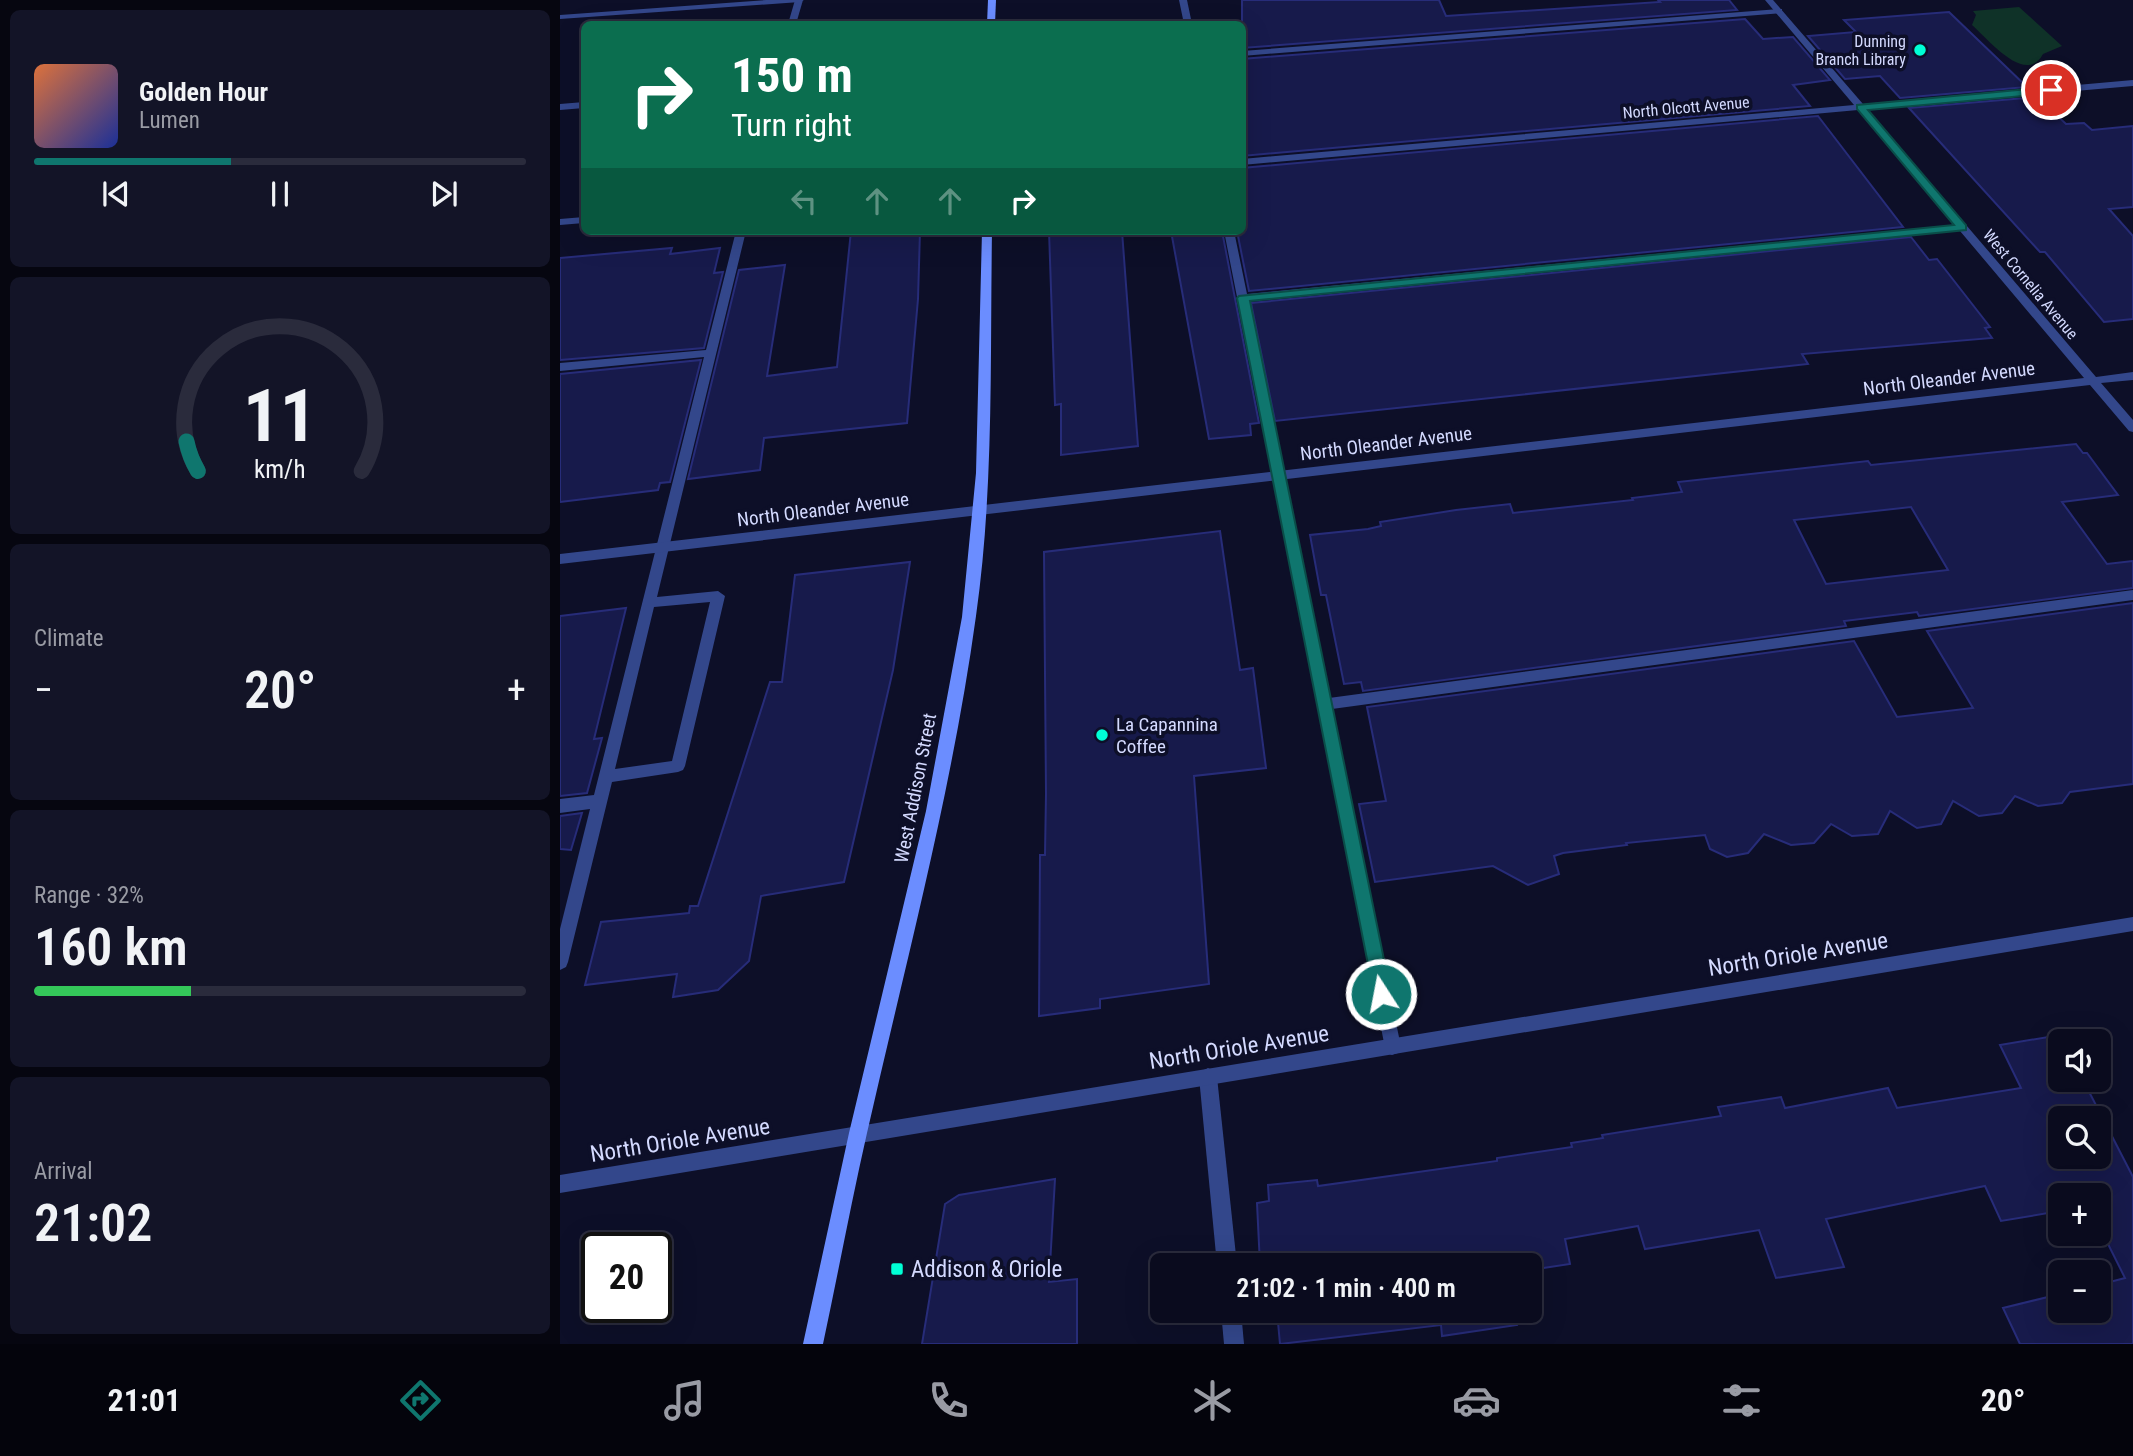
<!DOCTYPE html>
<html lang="en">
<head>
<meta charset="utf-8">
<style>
	:root { --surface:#0a0b1e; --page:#131427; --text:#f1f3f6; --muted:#999ba4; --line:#2a2b3c; --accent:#0f766e }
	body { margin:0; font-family:"Roboto Condensed",sans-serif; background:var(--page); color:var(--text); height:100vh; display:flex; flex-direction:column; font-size:26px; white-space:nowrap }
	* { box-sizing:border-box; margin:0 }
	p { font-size:23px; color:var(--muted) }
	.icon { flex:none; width:38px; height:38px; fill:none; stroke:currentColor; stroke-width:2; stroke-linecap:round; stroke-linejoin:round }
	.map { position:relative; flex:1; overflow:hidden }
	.side { display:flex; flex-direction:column; gap:10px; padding:10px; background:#060610; width:560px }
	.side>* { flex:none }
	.hud { position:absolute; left:21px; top:21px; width:665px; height:214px; border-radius:10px; box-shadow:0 7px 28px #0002,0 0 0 2px var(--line); background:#0b6e4f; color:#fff; overflow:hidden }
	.buttons { position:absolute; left:1488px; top:1029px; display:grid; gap:14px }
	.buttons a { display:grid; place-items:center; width:63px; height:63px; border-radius:10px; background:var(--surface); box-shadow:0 7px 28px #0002,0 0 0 2px var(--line); font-size:35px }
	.speed { position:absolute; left:21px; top:1232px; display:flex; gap:14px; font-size:35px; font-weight:700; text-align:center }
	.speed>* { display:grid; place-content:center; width:91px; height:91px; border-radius:50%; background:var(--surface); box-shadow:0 7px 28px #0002,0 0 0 2px var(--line); line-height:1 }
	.speed .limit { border:4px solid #111; border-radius:10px; background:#fff; color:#111 }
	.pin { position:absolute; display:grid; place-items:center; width:60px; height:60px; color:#fff; margin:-30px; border:4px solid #fff; border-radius:50%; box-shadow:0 2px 7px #0007 }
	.me { position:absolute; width:77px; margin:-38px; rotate:349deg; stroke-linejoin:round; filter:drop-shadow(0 0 5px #0008) }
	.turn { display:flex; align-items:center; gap:24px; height:147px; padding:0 35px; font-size:32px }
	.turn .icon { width:91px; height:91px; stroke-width:2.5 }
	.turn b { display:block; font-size:49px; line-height:60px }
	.lanes { display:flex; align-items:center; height:66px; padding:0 35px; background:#0003; justify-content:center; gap:35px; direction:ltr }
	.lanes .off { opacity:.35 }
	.big { font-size:52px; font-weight:600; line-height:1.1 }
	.side .tile { flex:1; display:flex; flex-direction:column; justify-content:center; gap:10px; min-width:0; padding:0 24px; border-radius:10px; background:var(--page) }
	.side .dial { align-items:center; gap:0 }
	.dial svg { height:182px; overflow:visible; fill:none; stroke:var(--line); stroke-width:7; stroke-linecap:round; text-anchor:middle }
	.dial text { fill:var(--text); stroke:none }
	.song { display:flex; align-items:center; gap:21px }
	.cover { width:84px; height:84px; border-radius:10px; background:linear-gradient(135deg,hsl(20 70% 55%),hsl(230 70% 35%)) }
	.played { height:7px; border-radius:4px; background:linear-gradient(90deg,var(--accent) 40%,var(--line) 40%) }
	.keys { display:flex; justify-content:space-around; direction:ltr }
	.heat { display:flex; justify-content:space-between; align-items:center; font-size:38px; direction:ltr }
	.charge { height:10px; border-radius:5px; background:linear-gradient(90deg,#34c759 32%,var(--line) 0) }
	.trip { position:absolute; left:590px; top:1253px; width:392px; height:70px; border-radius:10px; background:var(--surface); box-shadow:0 7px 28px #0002,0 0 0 2px var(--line); font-weight:600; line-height:70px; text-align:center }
	.tab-bar { display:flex; height:112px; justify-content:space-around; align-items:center; background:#04040c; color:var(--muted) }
	.tab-bar .icon { width:49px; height:49px }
	.tab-bar .selected { color:var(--accent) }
	.tab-bar b { font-size:32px; color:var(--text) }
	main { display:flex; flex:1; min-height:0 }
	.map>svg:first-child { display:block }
</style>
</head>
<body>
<main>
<section class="side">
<div class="tile">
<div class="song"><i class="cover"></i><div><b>Golden Hour</b><p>Lumen</p></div></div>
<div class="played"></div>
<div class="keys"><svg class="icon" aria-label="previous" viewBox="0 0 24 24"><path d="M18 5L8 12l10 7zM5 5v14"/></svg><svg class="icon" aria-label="pause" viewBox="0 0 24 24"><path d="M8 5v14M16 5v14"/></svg><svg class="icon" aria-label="next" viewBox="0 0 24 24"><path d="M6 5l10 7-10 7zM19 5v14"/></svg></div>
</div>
<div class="tile dial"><svg viewBox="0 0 100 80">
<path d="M14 69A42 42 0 1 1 86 69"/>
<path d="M14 69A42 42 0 0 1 9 56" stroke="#0f766e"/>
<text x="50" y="56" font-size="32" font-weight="700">11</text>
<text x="50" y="72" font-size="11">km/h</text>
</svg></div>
<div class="tile"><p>Climate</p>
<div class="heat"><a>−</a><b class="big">20°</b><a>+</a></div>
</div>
<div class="tile"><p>Range · 32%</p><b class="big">160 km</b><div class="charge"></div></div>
<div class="tile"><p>Arrival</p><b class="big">21:02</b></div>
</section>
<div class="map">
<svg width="1573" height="1344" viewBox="0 0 1573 1344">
	<rect width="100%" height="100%" fill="#0d0f28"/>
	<path fill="#0f3228" d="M1459 7 1502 46 1483 54C1466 86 1429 40 1412 25L1416 15 1413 11Z"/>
	<g fill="#171a4b" stroke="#272c79" stroke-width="2" fill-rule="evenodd">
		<polygon points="682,0 879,0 886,16 1100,2 1098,0 1169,0 1177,10 682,48"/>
		<polygon points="1389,12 1467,87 1340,98 1320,76 1285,79 1248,36 1296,32 1284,20"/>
		<polygon points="1185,19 1203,39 1233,37 1270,80 1233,85 1250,106 682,156 682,59"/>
		<polygon points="1477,97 1506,124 1524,123 1532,130 1573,126 1573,207 1549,209 1573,236 1573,319 1544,322 1485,252 1480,252 1349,108"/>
		<polygon points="1258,116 1343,227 689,291 677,231 682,231 682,168"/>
		<polygon points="291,231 360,231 358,299 347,423 204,438 200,470 128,479 179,270 225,265 207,376 277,367"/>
		<polygon points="489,231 562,231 578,446 501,455 501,404 495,405"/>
		<polygon points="611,231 662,231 699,423 690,424 691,435 649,439"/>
		<polygon points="1351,237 1369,260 1377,259 1430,327 1425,328 1432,338 1242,354 1248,364 715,421 691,303"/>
		<polygon points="112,248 110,254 160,248 154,273 163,272 144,348 0,360 0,258"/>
		<polygon points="141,360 110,482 100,483 98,490 0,502 0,374"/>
		<path d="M1516 444 1523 453H1527L1558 495 1502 502 1547 564 1573 561V588L1359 616 1357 612 1284 621 1286 626 803 691 801 682 784 684 766 595H761L750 535 808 529 821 526 820 522 896 510 950 504 953 513 1073 500 1072 498 1122 492 1118 482 1308 461 1311 465ZM1351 507 1388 570 1266 584 1234 520Z"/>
		<polygon points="660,531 680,670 693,668 706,768 634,776 649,984 540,999 540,1008 479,1016 480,855 485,855 486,794 484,552"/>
		<polygon points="350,562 333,670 284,882 201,896 189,961 158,990 113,997 117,974 25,985 41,922 129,913 130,906 138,906 210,682 222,682 235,575"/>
		<polygon points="1573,603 1573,784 1510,792 1502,803 1478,806 1455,796 1442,813 1419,816 1393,801 1381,824 1357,828 1330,811 1318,834 1292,836 1271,824 1254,843 1231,845 1204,834 1188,853 1167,857 1150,849 1145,835 1066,843 1067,845 1003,853 994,856 999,874 968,885 933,866 815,882 799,804 826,801 807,707 1294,641 1337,717 1413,708 1367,631"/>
		<polygon points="66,608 34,739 42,738 27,793 0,796 0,616"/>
		<polygon points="22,813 11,850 0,849 0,816"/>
		<path d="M1500 1035 1503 1041H1500V1080H1523L1573 1177V1344H1460L1443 1308 1500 1294V1311H1538V1285L1565 1278 1538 1224V1195H1500V1211L1441 1221 1425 1186 1266 1219 1284 1267 1216 1278 1199 1230 1085 1249 1078 1226 1005 1239 1010 1264 970 1270V1265H700L697 1203 709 1201 708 1185 757 1180 758 1186 937 1161V1158L1012 1147 1011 1143 1043 1138 1042 1135 1161 1116 1158 1107 1221 1097 1225 1108 1328 1088 1337 1108 1461 1088 1440 1045ZM1500 1118H1538V1157H1500Z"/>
		<polygon points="495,1179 489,1282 517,1279 517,1344 362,1344 385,1204 399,1195"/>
		<polygon points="717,1311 954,1311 957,1325 882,1336 881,1325 720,1344"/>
	</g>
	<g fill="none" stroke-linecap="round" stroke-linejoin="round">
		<g fill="#33478b" fill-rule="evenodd">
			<polygon points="235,0 243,0 236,24 228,24"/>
			<polygon points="619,0 627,0 632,24 624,24"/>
			<polygon points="1219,9 1222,9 1222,13 682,56 682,51"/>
			<polygon points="24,102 24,108 0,110 0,104"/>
			<polygon points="1402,224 1407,227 1406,229 688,301 769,698 1573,590 1573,600 772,709 841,1047 838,1053 832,1055 826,1053 664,231 674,231 687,294"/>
			<path d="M176 231H186L97 597 158 591 165 596 125 766 123 770 118 772 52 782 8 962 6 967 0 970V929L30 809 0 813V799L34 795 144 357 0 371V363L146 350ZM150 602 112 761 55 769 94 607Z"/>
			<polygon points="648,1068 654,1071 657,1077 677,1265 657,1265 639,1077 642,1071"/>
			<polygon points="661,1311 681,1311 684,1344 664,1344"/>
		</g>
		<g fill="#33478b" fill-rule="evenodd">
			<polygon points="206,0 244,0 240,2 0,19 0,15"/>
			<polygon points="1205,0 1213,0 1303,104 1573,80 1573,86 1307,109 1536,377 1573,372 1573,380 1541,383 1573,420 1573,432 1569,431 1530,385 0,564 0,554 1524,378 1298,110 682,165 682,159 1294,105"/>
			<polygon points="24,217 24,223 0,225 0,219"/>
			<polygon points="1573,917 1573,931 0,1193 0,1175"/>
		</g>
		<g fill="#6b8dff" fill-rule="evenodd">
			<polygon points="428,0 436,0 435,24 427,24"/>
			<path d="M422 231H432C430 360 434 489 416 616 392 791 346 961 307 1133 291 1203 278 1274 263 1344H243L289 1133 366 811 402 617 416 473Z"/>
		</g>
	</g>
	<polygon fill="#0f766e" stroke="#0a4d48" stroke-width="2" points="1491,87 1495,88 1495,93 1308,110 1406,225 1406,230 690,301 831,994 828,1000 821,1003 815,1000 677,298 679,296 1394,225 1297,109 1297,105"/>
	<g fill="#00ffd6" stroke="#0d0f28" stroke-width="2.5">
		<circle cx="1360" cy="50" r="7"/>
		<circle cx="542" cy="735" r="7"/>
		<rect x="330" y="1262" width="14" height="14" rx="3.5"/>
	</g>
	<g text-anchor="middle" stroke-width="7" stroke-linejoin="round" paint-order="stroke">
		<g font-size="16" fill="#d4daff" stroke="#0d0f28" text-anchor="end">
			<text x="1346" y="47">Dunning<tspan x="1346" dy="18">Branch Library</tspan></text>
		</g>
		<g font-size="16" fill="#d4daff" stroke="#0d0f28">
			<text transform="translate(1126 107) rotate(-5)" y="6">North Olcott Avenue</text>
			<text transform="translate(1471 284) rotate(50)" y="6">West Cornelia Avenue</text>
		</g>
		<g font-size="19" fill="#d4daff" stroke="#0d0f28">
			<text transform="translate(1389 378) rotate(-7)" y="7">North Oleander Avenue</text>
			<text transform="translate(826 443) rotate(-7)" y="7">North Oleander Avenue</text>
			<text transform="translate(263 509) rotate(-7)" y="7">North Oleander Avenue</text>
			<text transform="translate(355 788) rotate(-79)" y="7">West Addison Street</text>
		</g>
		<g font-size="19" fill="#d4daff" stroke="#0d0f28" text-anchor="start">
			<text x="556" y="731">La Capannina<tspan x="556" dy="22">Coffee</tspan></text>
		</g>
		<g font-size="23" fill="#d4daff" stroke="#0d0f28">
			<text transform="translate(1238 954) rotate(-9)" y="8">North Oriole Avenue</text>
			<text transform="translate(679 1047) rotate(-9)" y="8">North Oriole Avenue</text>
			<text transform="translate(120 1140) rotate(-9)" y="8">North Oriole Avenue</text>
		</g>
		<g font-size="23" fill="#d4daff" stroke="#0d0f28" text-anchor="start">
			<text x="351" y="1277">Addison &amp; Oriole</text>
		</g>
	</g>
</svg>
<div class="buttons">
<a><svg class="icon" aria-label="sound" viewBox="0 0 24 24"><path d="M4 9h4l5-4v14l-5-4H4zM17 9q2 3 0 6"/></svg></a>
<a><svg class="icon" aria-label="search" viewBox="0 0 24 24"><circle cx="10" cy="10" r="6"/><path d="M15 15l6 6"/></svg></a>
<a>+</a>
<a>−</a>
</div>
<div class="speed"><div class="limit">20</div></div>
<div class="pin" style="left:1491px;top:90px;background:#d93025"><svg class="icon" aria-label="arrive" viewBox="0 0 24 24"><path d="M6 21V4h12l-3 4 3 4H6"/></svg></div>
<svg class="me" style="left:821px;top:994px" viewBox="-20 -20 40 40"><circle r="17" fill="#0f766e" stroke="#fff" stroke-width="3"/><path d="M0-11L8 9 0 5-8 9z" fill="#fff"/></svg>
<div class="trip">21:02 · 1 min · 400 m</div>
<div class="hud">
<div class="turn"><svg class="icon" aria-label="right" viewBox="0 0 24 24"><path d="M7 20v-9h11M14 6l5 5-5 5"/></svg><div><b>150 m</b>Turn right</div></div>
<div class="lanes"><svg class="icon off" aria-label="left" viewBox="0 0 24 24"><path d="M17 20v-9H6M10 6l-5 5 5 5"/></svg><svg class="icon off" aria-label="ahead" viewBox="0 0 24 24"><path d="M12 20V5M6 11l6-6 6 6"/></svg><svg class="icon off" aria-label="ahead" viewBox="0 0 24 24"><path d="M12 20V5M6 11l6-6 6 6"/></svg><svg class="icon" aria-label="right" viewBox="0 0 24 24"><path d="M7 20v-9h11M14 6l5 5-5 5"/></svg></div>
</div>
</div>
</main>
<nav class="tab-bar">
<b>21:01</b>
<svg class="icon selected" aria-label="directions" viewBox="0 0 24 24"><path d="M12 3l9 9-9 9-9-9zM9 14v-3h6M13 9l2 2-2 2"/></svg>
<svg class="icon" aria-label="music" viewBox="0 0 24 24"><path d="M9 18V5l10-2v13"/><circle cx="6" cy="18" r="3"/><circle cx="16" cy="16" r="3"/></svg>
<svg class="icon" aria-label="phone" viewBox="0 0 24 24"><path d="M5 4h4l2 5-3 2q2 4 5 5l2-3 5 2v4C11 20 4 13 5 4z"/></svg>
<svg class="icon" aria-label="climate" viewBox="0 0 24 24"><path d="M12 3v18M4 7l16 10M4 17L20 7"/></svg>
<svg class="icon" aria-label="car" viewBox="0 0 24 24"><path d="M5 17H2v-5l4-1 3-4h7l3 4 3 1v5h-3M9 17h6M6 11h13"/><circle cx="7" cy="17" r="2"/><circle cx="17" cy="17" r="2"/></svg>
<svg class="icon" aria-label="filters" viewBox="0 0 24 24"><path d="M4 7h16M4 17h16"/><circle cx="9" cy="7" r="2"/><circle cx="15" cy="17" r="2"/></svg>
<b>20°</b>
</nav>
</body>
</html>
